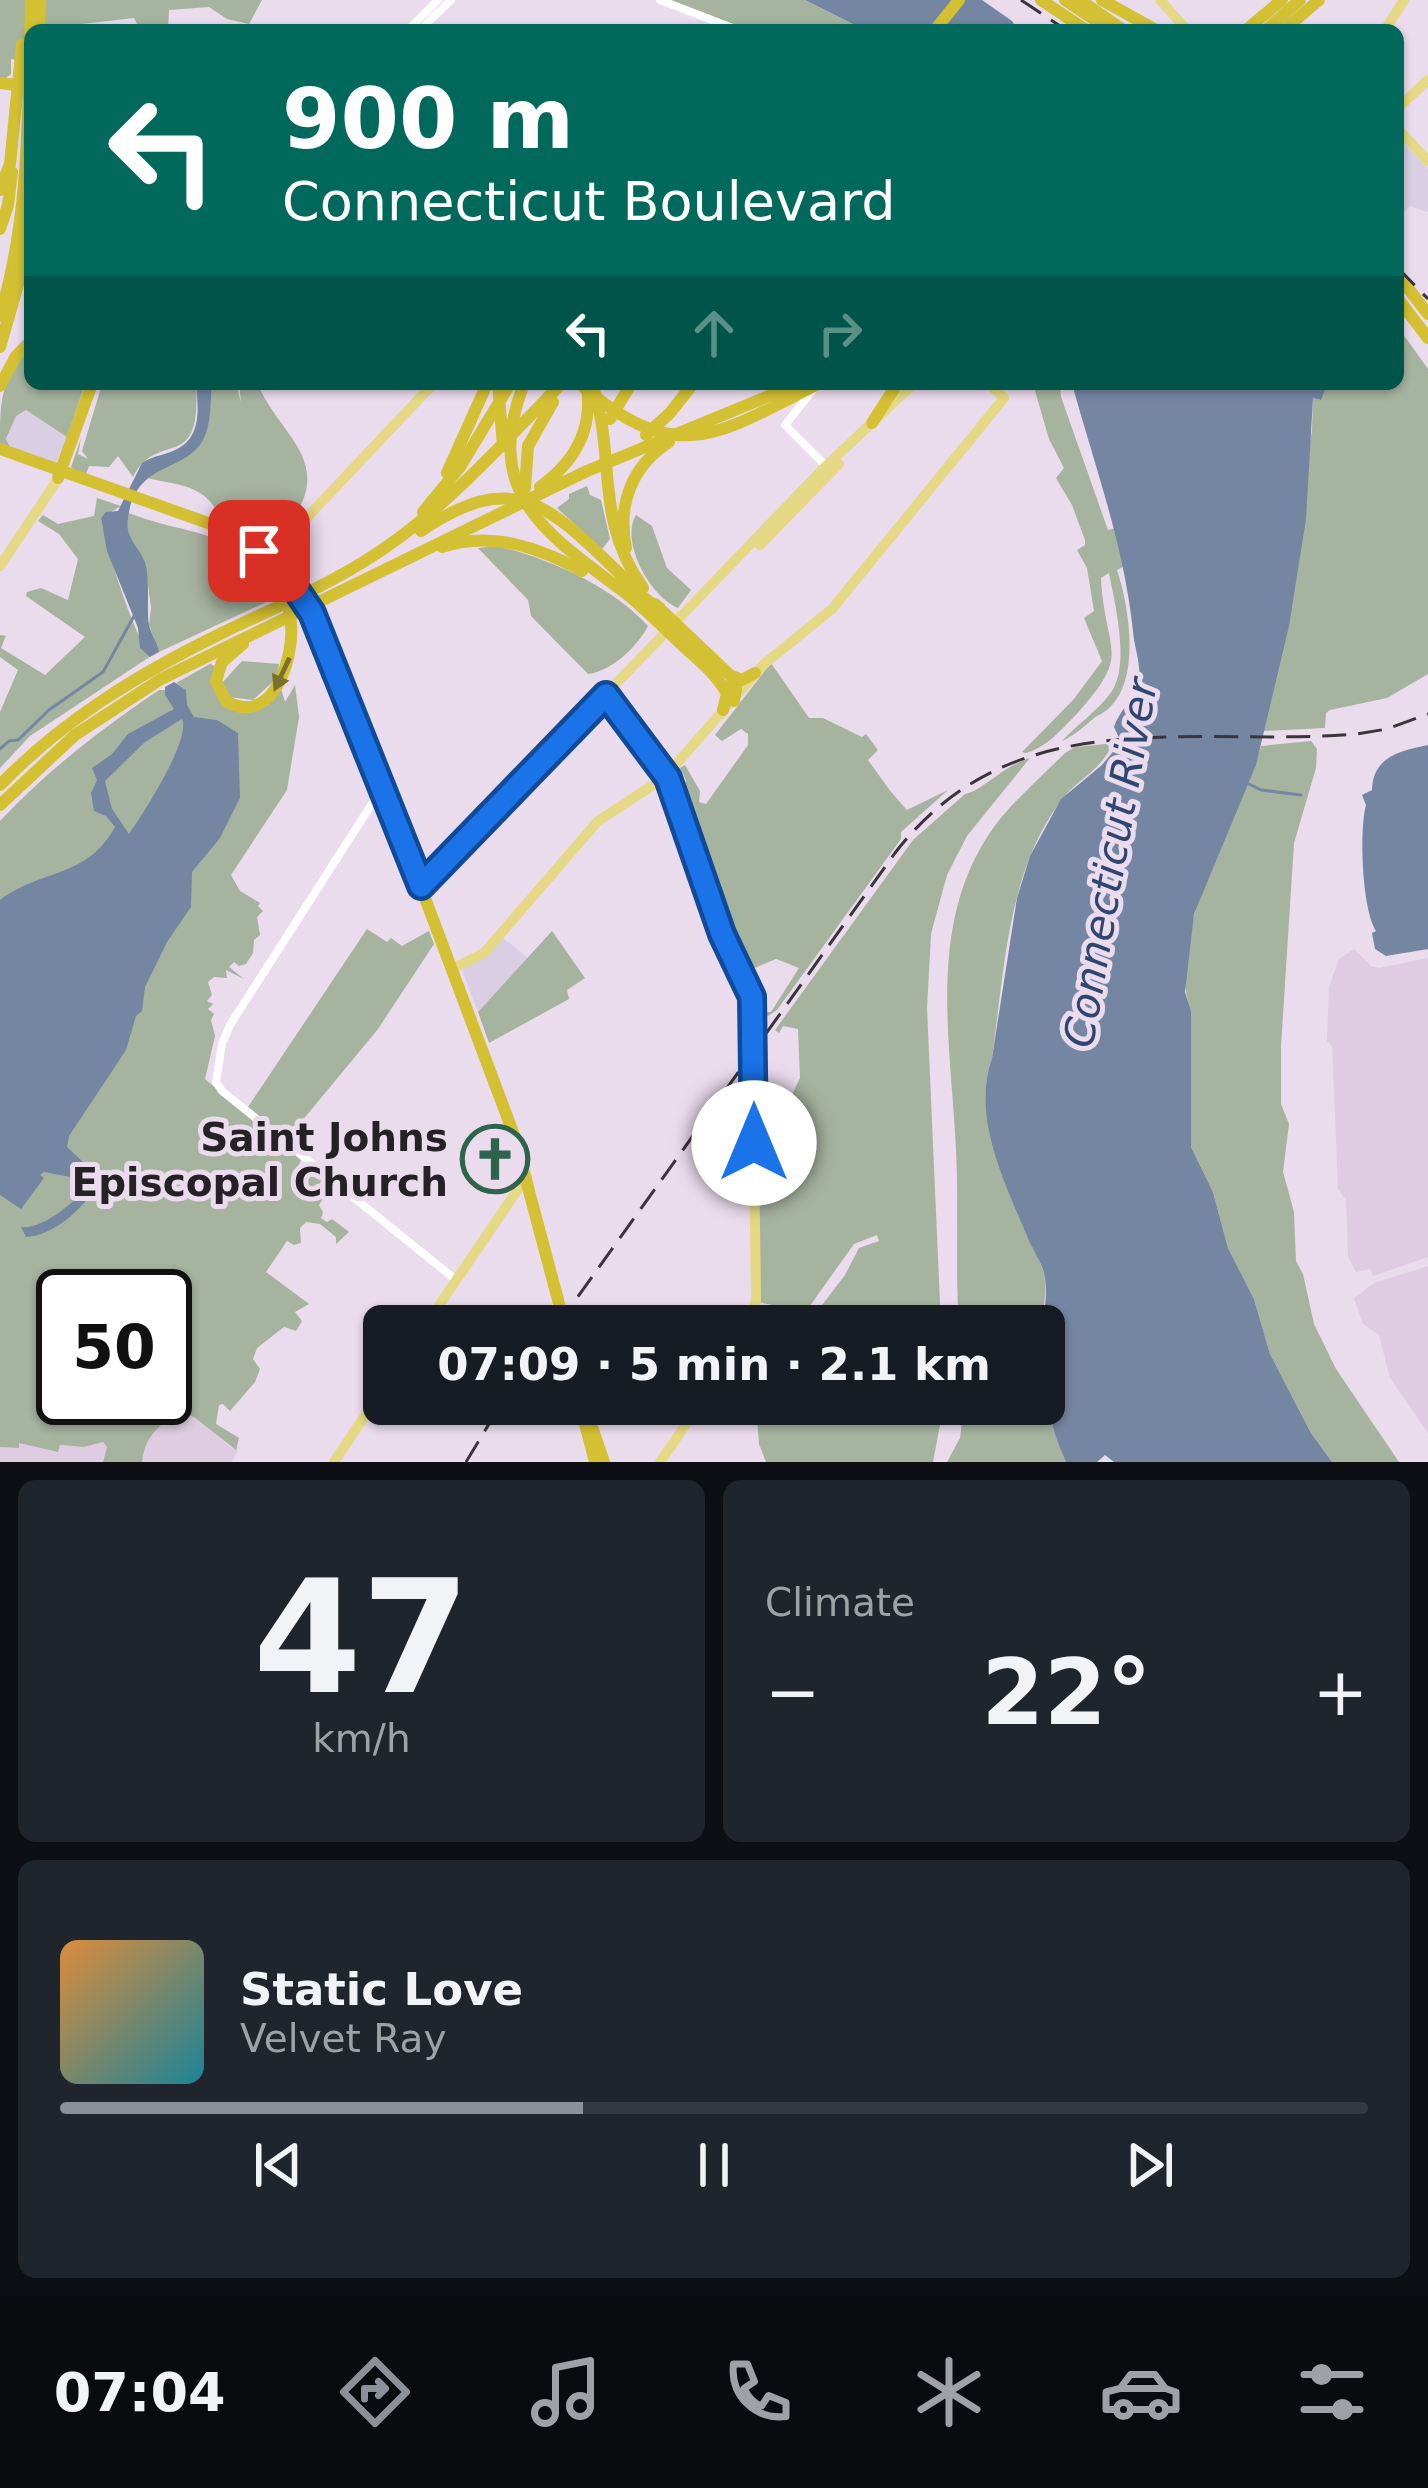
<!DOCTYPE html>
<html lang="en">
<head>
<meta charset="utf-8">
<style>
	:root { --surface:#171b24; --page:#20242c; --text:#f1f3f6; --muted:#9ea1a6; --line:#363941; --accent:#8c9099 }
	body { margin:0; font-family:"DejaVu Sans",sans-serif; background:var(--page); color:var(--text); height:100vh; display:flex; flex-direction:column; font-size:45px; white-space:nowrap }
	* { box-sizing:border-box; margin:0 }
	p { font-size:39px; color:var(--muted) }
	.icon { flex:none; width:66px; height:66px; fill:none; stroke:currentColor; stroke-width:2; stroke-linecap:round; stroke-linejoin:round }
	.map { position:relative; height:1462px; overflow:hidden }
	.panel { display:flex; flex-direction:column; gap:18px; padding:18px; background:#0d0f14; flex:1 }
	.panel>* { flex:none }
	.guide { position:absolute; left:24px; top:24px; width:1380px; height:366px; border-radius:18px; box-shadow:0 3px 9px #0004; background:#00695c; color:#fff; overflow:hidden }
	.speed { position:absolute; left:36px; top:1269px; display:flex; gap:24px; font-size:60px; font-weight:700; text-align:center }
	.speed>* { display:grid; place-content:center; width:156px; height:156px; border-radius:50%; background:var(--surface); box-shadow:0 3px 9px #0004; line-height:1 }
	.speed .limit { border:6px solid #111; border-radius:18px; background:#fff; color:#111 }
	.pin { position:absolute; display:grid; place-items:center; width:102px; height:102px; color:#fff; margin:-51px; border-radius:24px; box-shadow:0 6px 18px #0006 }
	.me { position:absolute; width:132px; margin:-66px; rotate:0deg; stroke-linejoin:round; filter:drop-shadow(0 0 9px #0008) }
	.turn { display:flex; align-items:center; gap:42px; height:252px; padding:0 60px; font-size:54px }
	.turn .icon { width:156px; height:156px; stroke-width:2.5 }
	.turn b { display:block; font-size:84px; line-height:102px }
	.lanes { display:flex; align-items:center; height:114px; padding:0 60px; background:#0003; justify-content:center; gap:60px; direction:ltr }
	.lanes .off { opacity:.35 }
	.big { font-size:90px; font-weight:600; line-height:1.1 }
	.panel .tile { flex:1; display:flex; flex-direction:column; justify-content:center; gap:18px; min-width:0; padding:0 42px; border-radius:18px; background:var(--page) }
	.panel .dial { align-items:center; gap:0 }
	.dial b { font-size:156px; line-height:1 }
	.song { display:flex; align-items:center; gap:36px }
	.cover { width:144px; height:144px; border-radius:18px; background:linear-gradient(135deg,hsl(30 70% 55%),hsl(190 70% 35%)) }
	.played { height:12px; border-radius:6px; background:linear-gradient(90deg,var(--accent) 40%,var(--line) 40%) }
	.keys { display:flex; justify-content:space-around; direction:ltr }
	.heat { display:flex; justify-content:space-between; align-items:center; font-size:66px; direction:ltr }
	.panel .tiles { flex:1; display:grid; gap:18px; grid-template-columns:1fr 1fr }
	.tile:last-child { grid-column:span 2 }
	.trip { position:absolute; left:363px; top:1305px; width:702px; height:120px; border-radius:18px; background:var(--surface); box-shadow:0 3px 9px #0004; font-weight:600; line-height:120px; text-align:center }
	.menu { display:flex; height:192px; justify-content:space-around; align-items:center; background:#090b0e; color:var(--muted) }
	.menu .icon { width:84px; height:84px }
	.menu .active { color:var(--accent) }
	.menu b { font-size:54px; color:var(--text) }
	.map>svg:first-child { display:block }
</style>
</head>
<body>
<div class="map">
<svg width="1428" height="1462" viewBox="0 0 1428 1462">
	<rect width="100%" height="100%" fill="#eadbed"/>
	<g fill="#d9cee3">
		<polygon points="1398,137 1428,169 1428,212 1410,206 1398,218"/>
		<polygon points="26,410 67,437 56,463 50,465 11,449 6,440 16,415"/>
		<polygon points="502,937 528,958 478,1012 462,970"/>
	</g>
	<g fill="#dfcce2">
		<polygon points="1354,949 1371,966 1379,968 1428,958 1428,1257 1373,1276 1370,1269 1356,1272 1348,1257 1346,1200 1338,1189 1332,1046 1327,1041 1329,987 1339,959"/>
		<polygon points="1428,1266 1428,1433 1390,1378 1379,1335 1363,1324 1354,1298 1374,1283"/>
		<polygon points="178,1412 194,1416 233,1449 239,1446 232,1462 142,1462 143,1451 158,1423"/>
		<polygon points="103,1442 107,1447 103,1462 0,1462 0,1447 18,1448 18,1443 59,1451 59,1445 84,1447"/>
	</g>
	<g fill="#a6b39f" fill-rule="evenodd">
		<polygon points="0,0 262,0 249,24 227,19 209,7 169,10 168,30 140,30 134,18 30,30 17,60 11,59 11,74 6,78 0,77"/>
		<polygon points="670,0 805,0 865,30 744,30"/>
		<polygon points="1398,327 1428,369 1428,674 1387,698 1330,710 1326,713 1325,728 1263,731 1312,430 1313,397 1320,400 1326,387 1319,384 1398,384"/>
		<path d="M30 347V384H85L67 437 26 410 16 416 6 439 11 449 0 445C0 401 0 381 30 347Z"/>
		<path d="M102 384H196C202 476 158 428 133 477L118 456 109 467 89 466 85 477 71 467 81 438 78 454 88 459 82 451Z"/>
		<path d="M212 384H236L241 402 239 384H258C276 431 332 459 295 515L274 520 231 510 221 524 216 522 219 514C203 484 177 485 147 478 203 439 204 458 212 384Z"/>
		<path d="M1033 384H1060L1061 397 1108 530 1116 528 1125 566 1117 570C1129 606 1141 679 1109 708 1104 713 1098 715 1093 719 1082 728 1075 735 1062 741 1077 725 1097 711 1110 694 1131 667 1115 604 1109 573L1101 578C1105 657 1135 651 1072 719 1057 734 1046 747 1026 753L1022 752 1074 699 1102 661 1084 618 1094 611 1087 568 1077 550 1085 545V540L1072 505 1056 478 1064 468 1049 439Z"/>
		<polygon points="587,486 590,495 601,500 610,539 602,549 557,508 569,499 569,494"/>
		<path d="M97 498 121 506 101 518C106 547 134 637 151 656L30 736 0 768V712L18 670 0 657V635L6 636 1 648 45 675 85 637 26 596 27 592 41 588 68 600 78 559 59 534 38 521 43 515 58 524 94 516Z"/>
		<path d="M124 511C191 539 235 523 279 596L159 652 149 625 151 607 145 564 130 540Z"/>
		<path d="M636 515 652 526 667 568 691 590 678 608C650 596 620 542 636 515Z"/>
		<path d="M497 546C550 559 611 586 648 626 637 647 612 671 588 674L531 616 528 600 478 548Z"/>
		<polygon points="242,661 279,664 277,678 253,700 229,697 222,683"/>
		<path d="M771 663 809 718H823L862 737 866 734 878 750 868 760C881 778 890 792 907 810L948 790 901 832V839L777 1010 765 1018 758 1036V1012H771L799 968 776 959 747 971 744 969 724 933 687 826 683 801 686 780 680 768 685 765 700 791 699 802 706 804 748 745V734L741 729 722 741 715 735Z"/>
		<path d="M210 664 215 666 212 684 233 708 281 689 285 702 295 685 299 717 287 790 231 875 240 891 260 903 258 906 263 911 257 917 260 935 254 940 253 953 246 964 239 966 234 962 229 967 244 979 226 970 227 978 214 977 208 982 212 995 207 1001 213 1004 208 1009 214 1014 211 1020 215 1036 205 1079 301 1160 297 1169 303 1176 316 1173 332 1184 319 1205 323 1212 321 1218 327 1222 332 1219 349 1232 336 1244V1237L320 1224 306 1222 300 1228 301 1243 294 1245 287 1241 266 1272 309 1304 295 1312 302 1321 296 1331 284 1327 257 1348 253 1359 260 1369 255 1382 230 1411 223 1404 219 1405 216 1424 239 1438 236 1450 194 1417 179 1412C159 1425 145 1436 142 1462H103L107 1447 103 1442 84 1447 60 1445 58 1452 19 1443V1448L0 1447V821C49 769 100 730 159 690H165V695L186 690 176 683ZM63 1296H165V1398H63Z"/>
		<path d="M1311 741 1317 749 1316 768 1294 843 1281 1046V1104L1289 1124 1283 1172 1294 1212 1296 1261 1303 1274 1314 1324 1336 1369 1399 1462H1332L1311 1433 1270 1354 1254 1299 1228 1248 1213 1192 1191 1147V1012C1163 931 1238 823 1261 746Z"/>
		<path d="M1106 744 1111 747C1099 772 1076 780 1061 801 1007 871 1004 974 992 1058 967 1127 1022 1206 1043 1271 1048 1286 1043 1309 1042 1326H959C955 1268 959 1208 956 1150 951 1038 924 915 1000 819 1020 795 1043 775 1065 753L1075 747Z"/>
		<path d="M1030 758 967 836 947 875 931 934 927 1008 941 1326H806L845 1275 859 1248 879 1241 877 1235 854 1244 797 1324 770 1326 772 1305 759 1302 758 1180 803 1126 784 1111 800 1078 798 1029 783 1026 779 1033 775 1030 913 840 965 794C983 791 1004 765 1030 758Z"/>
		<polygon points="367,929 387,942 391,938 402,946 429,931 434,944 378,1029 287,1139 248,1107"/>
		<polygon points="552,931 585,978 567,990 569,999 489,1043 478,1012"/>
		<path d="M1044 1358 1051 1368C1041 1399 1054 1433 1066 1462H947L960 1438 964 1404H1044Z"/>
		<polygon points="756,1404 944,1404 933,1462 766,1462 759,1444"/>
	</g>
	<g fill="#7586a3" fill-rule="evenodd">
		<polygon points="805,0 982,0 1012,21 1018,30 865,30"/>
		<path d="M196 384H212C210 402 212 423 203 440 185 473 135 461 128 518 125 538 137 544 144 560 151 576 146 609 149 625 151 634 157 642 159 652L150 657 140 648 138 628 107 551 101 518 106 512 118 511 142 463C154 455 167 455 179 448 202 435 198 406 196 384Z"/>
		<path d="M1072 384 1326 387 1321 400 1313 398 1306 519 1289 626 1256 765 1194 914 1185 992 1191 1011V1147L1213 1192 1228 1248 1254 1299 1270 1354 1311 1433 1332 1462H1114L1105 1455 1097 1462H1066C1053 1433 1042 1399 1050 1368 1032 1338 1053 1303 1043 1270 1039 1258 1032 1248 1027 1236 1005 1183 971 1116 992 1058L1017 898 1030 856 1061 799 1102 765 1121 742 1114 727C1120 709 1136 698 1139 678 1141 664 1134 646 1133 631 1124 545 1095 467 1072 384Z"/>
		<path d="M174 682 186 690 187 705 194 717 217 720 238 733 240 798 220 838 192 872 191 907 167 942 145 987 142 1011 136 1016 126 1050 69 1136 67 1147 99 1177V1185C82 1208 56 1235 26 1237L21 1227C43 1230 78 1200 92 1181L44 1172 40 1175 44 1178 21 1209 0 1195V900C43 868 86 879 115 827L106 816 94 811 91 793 97 780 92 768 112 754 128 734 174 709 165 695V687ZM182 719C191 740 143 814 129 834L112 809 105 781 145 742Z"/>
		<path d="M1428 745V949L1386 956 1375 949 1372 933 1376 931C1362 909 1359 831 1366 805L1362 795 1372 790C1373 757 1399 751 1428 745Z"/>
	</g>
	<g fill="none" stroke-linecap="round" stroke-linejoin="round">
		<g stroke="#7586a3" stroke-width="3">
			<polyline points="0,749 9,741 18,740 49,710 103,672 134,616"/>
			<polyline points="1245,782 1261,790 1301,795"/>
		</g>
		<g stroke="#fff" stroke-width="8">
			<polyline points="660,0 738,30"/>
			<polyline points="408,30 438,0"/>
			<polyline points="420,30 451,0"/>
			<polyline points="813,390 785,425 827,467"/>
			<polyline points="382,788 230,1025 222,1044 216,1082 222,1091 456,1280"/>
		</g>
		<g stroke="#e5d985" stroke-width="10">
			<polyline points="1160,0 1187,30"/>
			<polyline points="1385,30 1404,0"/>
			<polyline points="1398,108 1428,80"/>
			<polyline points="1398,129 1428,161"/>
			<polyline points="760,545 839,464"/>
			<polyline points="264,563 433,384"/>
			<polyline points="0,566 58,479"/>
			<polyline points="606,695 668,779 722,935 752,997 756,1300 750,1326"/>
			<polyline points="421,886 822,470 913,384"/>
			<polyline points="452,969 484,953 598,821 664,778 764,664 832,609 1004,398 989,384"/>
			<polyline points="425,1326 527,1176"/>
			<polyline points="334,1462 384,1387"/>
			<polyline points="660,1462 700,1404"/>
		</g>
		<g stroke="#d3c033" stroke-width="12">
			<polyline points="1041,0 1086,30"/>
			<polyline points="1065,0 1110,30"/>
			<polyline points="1080,0 1123,30"/>
			<polyline points="1102,0 1156,30"/>
			<polyline points="39,30 40,0"/>
			<polyline points="935,30 959,0"/>
			<polyline points="1246,30 1282,0"/>
			<polyline points="1266,30 1300,0"/>
			<polyline points="1284,30 1319,0"/>
			<polyline points="0,83 23,86"/>
			<polyline points="0,190 10,164 22,44"/>
			<polyline points="0,229 8,205 12,172"/>
			<polyline points="1398,275 1428,314"/>
			<polyline points="1398,299 1428,338"/>
			<path d="M0 316C31 213 28 106 31 0"/>
			<polyline points="0,347 19,281 30,221"/>
			<polyline points="498,384 503,446"/>
			<path d="M524 384C480 496 550 536 628 595 647 611 665 629 683 646 699 661 717 674 727 694L723 710"/>
			<path d="M580 384C677 468 717 435 818 384"/>
			<path d="M592 384C617 458 593 517 643 588"/>
			<polyline points="0,386 16,356 30,342"/>
			<polyline points="610,419 631,384"/>
			<polyline points="872,423 897,384"/>
			<polyline points="646,435 670,413 693,384"/>
			<polyline points="0,449 222,528 271,561 301,594 390,805 514,1135 565,1326"/>
			<polyline points="447,473 487,384"/>
			<polyline points="58,478 92,384"/>
			<path d="M540 487C574 462 593 431 587 387"/>
			<polyline points="525,488 528,446 553,402"/>
			<polyline points="423,512 460,467 510,384"/>
			<path d="M421 531C512 469 547 503 617 571 630 584 643 600 660 608"/>
			<polyline points="250,544 283,543 293,577"/>
			<path d="M442 547C491 531 538 547 582 571"/>
			<path d="M626 548C617 504 632 466 669 442"/>
			<polyline points="655,604 731,676 736,689 734,701"/>
			<path d="M243 644 222 662 216 681 226 701C275 730 297 651 290 616 287 598 276 581 266 565"/>
			<polyline points="731,676 742,680 755,673"/>
			<path d="M0 785C63 720 137 675 218 635 267 611 318 590 365 561 441 514 499 447 561 384"/>
			<polyline points="0,805 75,735 161,679 587,471 798,384"/>
			<polyline points="584,1404 604,1462"/>
			<polyline points="586,1415 585,1424 595,1462"/>
		</g>
		<g stroke="#3a343b" stroke-width="3" stroke-dasharray="24 12" stroke-linecap="butt">
			<polyline points="1021,0 1066,30"/>
			<polyline points="1398,268 1428,299"/>
			<path d="M557 1326 895 853C1015 698 1188 748 1357 734L1387 729 1428 714"/>
			<polyline points="466,1462 501,1404"/>
		</g>
	</g>
	<defs><path id="oneway-solid" d="M-6-.8H1V-3.2L6.5 0L1 3.2V.8H-6Z" transform="scale(3)"/></defs>
	<use fill="#7c702d" href="#oneway-solid" transform="translate(282 674) rotate(115)"/>
	<g fill="none" stroke-linecap="round" stroke-linejoin="round">
		<g stroke="#114b97" stroke-width="30">
			<polyline id="route" points="259,551 286,575 312,613 421,886 606,695 668,778 722,934 752,997 754,1143"/>
		</g>
		<use href="#route" stroke="#1a73e8" stroke-width="21"/>
	</g>
	<defs>
		<g id="church-ring" transform="scale(3.45)"><circle r="9.5" fill="#eadbed" stroke="#2e644b" stroke-width="1.5"/><path d="M-1.2-6h2.4v3.5h3.3v2.4h-3.3V6h-2.4V-.1h-3.3v-2.4h3.3Z" fill="#2e644b"/></g>
	</defs>
	<g fill-rule="evenodd">
		<use href="#church-ring" x="495" y="1159"/>
	</g>
	<g text-anchor="middle" stroke-width="10" stroke-linejoin="round" paint-order="stroke">
		<g font-size="39" font-weight="bold" fill="#262127" stroke="#eadbed" text-anchor="end">
			<text x="448" y="1151">Saint Johns<tspan x="448" dy="45">Episcopal Church</tspan></text>
		</g>
		<g font-size="42" font-style="italic" fill="#2e4670" stroke="#eadbed">
			<text transform="translate(1110 863) rotate(-80)" y="15">Connecticut River</text>
		</g>
	</g>
</svg>
<div class="speed"><div class="limit">50</div></div>
<div class="pin" style="left:259px;top:551px;background:#d93025"><svg class="icon" aria-label="arrive" viewBox="0 0 24 24"><path d="M6 21V4h12l-3 4 3 4H6"/></svg></div>
<svg class="me" style="left:754px;top:1143px" viewBox="-20 -20 40 40"><circle r="19" fill="#fff"/><path d="M0-13L10 11 0 6-10 11z" fill="#1a73e8"/></svg>
<div class="trip">07:09 · 5 min · 2.1 km</div>
<div class="guide">
<div class="turn"><svg class="icon" aria-label="left" viewBox="0 0 24 24"><path d="M17 20v-9H6M10 6l-5 5 5 5"/></svg><div><b>900 m</b>Connecticut Boulevard</div></div>
<div class="lanes"><svg class="icon" aria-label="left" viewBox="0 0 24 24"><path d="M17 20v-9H6M10 6l-5 5 5 5"/></svg><svg class="icon off" aria-label="ahead" viewBox="0 0 24 24"><path d="M12 20V5M6 11l6-6 6 6"/></svg><svg class="icon off" aria-label="right" viewBox="0 0 24 24"><path d="M7 20v-9h11M14 6l5 5-5 5"/></svg></div>
</div>
</div>
<section class="panel">
<div class="tiles">
<div class="tile dial"><b>47</b><p>km/h</p></div>
<div class="tile"><p>Climate</p>
<div class="heat"><a>−</a><b class="big">22°</b><a>+</a></div>
</div>
<div class="tile">
<div class="song"><i class="cover"></i><div><b>Static Love</b><p>Velvet Ray</p></div></div>
<div class="played"></div>
<div class="keys"><svg class="icon" aria-label="previous" viewBox="0 0 24 24"><path d="M18 5L8 12l10 7zM5 5v14"/></svg><svg class="icon" aria-label="pause" viewBox="0 0 24 24"><path d="M8 5v14M16 5v14"/></svg><svg class="icon" aria-label="next" viewBox="0 0 24 24"><path d="M6 5l10 7-10 7zM19 5v14"/></svg></div>
</div>
</div>
</section>
<nav class="menu">
<b>07:04</b>
<svg class="icon active" aria-label="directions" viewBox="0 0 24 24"><path d="M12 3l9 9-9 9-9-9zM9 14v-3h6M13 9l2 2-2 2"/></svg>
<svg class="icon" aria-label="music" viewBox="0 0 24 24"><path d="M9 18V5l10-2v13"/><circle cx="6" cy="18" r="3"/><circle cx="16" cy="16" r="3"/></svg>
<svg class="icon" aria-label="phone" viewBox="0 0 24 24"><path d="M5 4h4l2 5-3 2q2 4 5 5l2-3 5 2v4C11 20 4 13 5 4z"/></svg>
<svg class="icon" aria-label="climate" viewBox="0 0 24 24"><path d="M12 3v18M4 7l16 10M4 17L20 7"/></svg>
<svg class="icon" aria-label="car" viewBox="0 0 24 24"><path d="M5 17H2v-5l4-1 3-4h7l3 4 3 1v5h-3M9 17h6M6 11h13"/><circle cx="7" cy="17" r="2"/><circle cx="17" cy="17" r="2"/></svg>
<svg class="icon" aria-label="filters" viewBox="0 0 24 24"><path d="M4 7h16M4 17h16"/><circle cx="9" cy="7" r="2"/><circle cx="15" cy="17" r="2"/></svg>
</nav>
</body>
</html>
